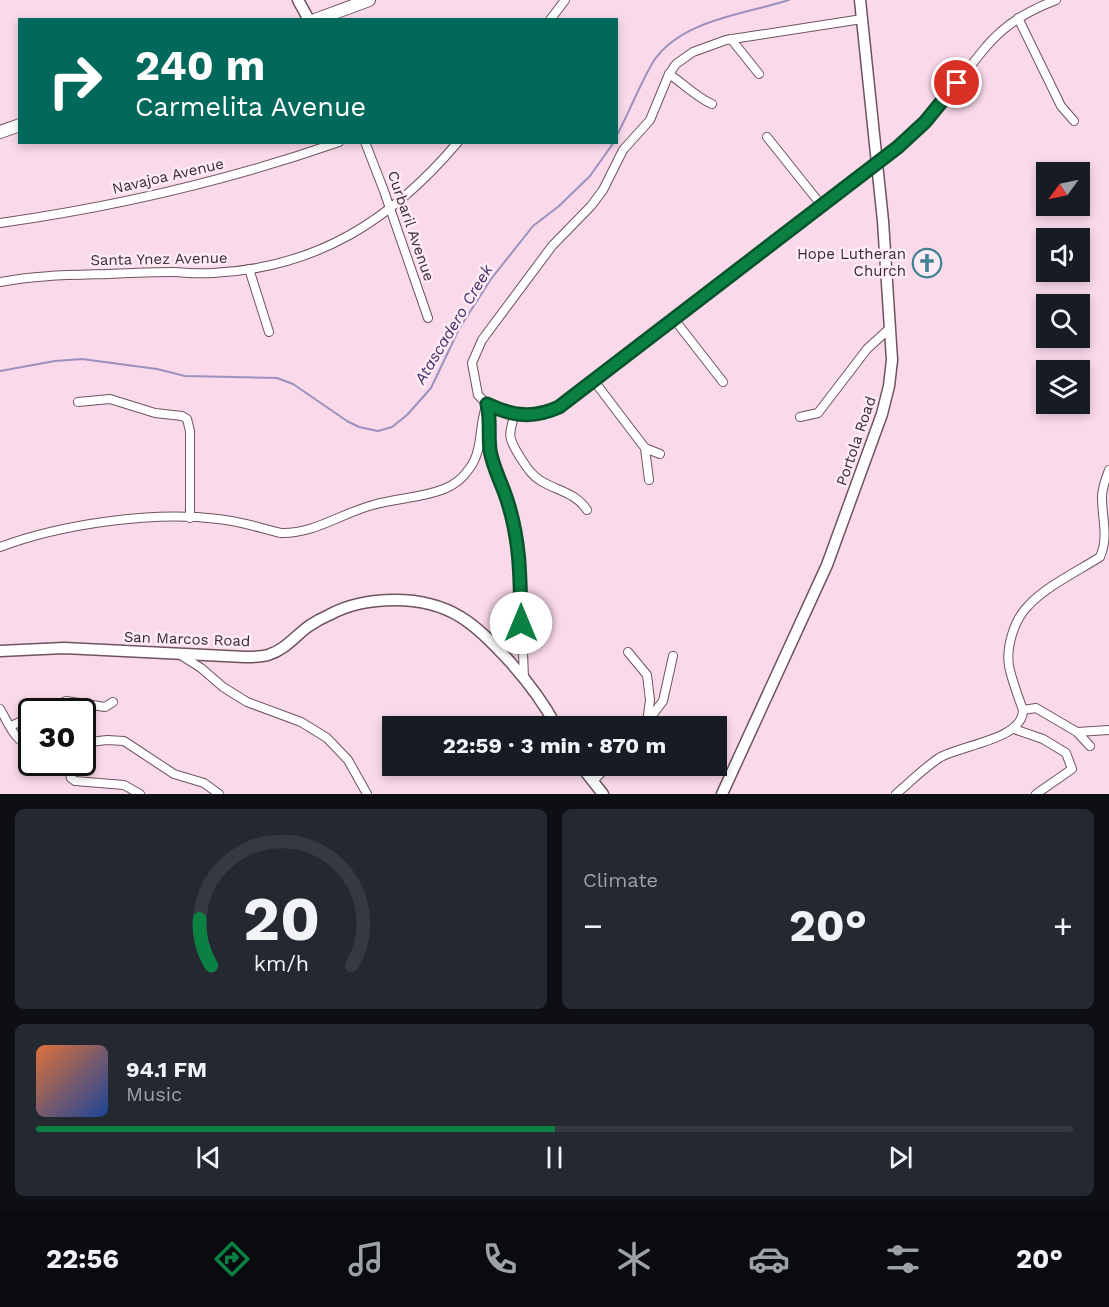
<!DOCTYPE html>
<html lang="en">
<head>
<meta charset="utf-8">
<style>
	:root { --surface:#171b24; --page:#242831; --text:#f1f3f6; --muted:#9ea1a6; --line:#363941; --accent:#0b8043 }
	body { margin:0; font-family:"Work Sans",sans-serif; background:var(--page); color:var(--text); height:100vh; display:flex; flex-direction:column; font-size:22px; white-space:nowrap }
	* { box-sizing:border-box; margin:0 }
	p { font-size:20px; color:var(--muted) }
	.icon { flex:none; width:33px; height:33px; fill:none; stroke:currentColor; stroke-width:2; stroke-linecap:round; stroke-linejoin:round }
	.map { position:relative; height:794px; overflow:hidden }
	.details { display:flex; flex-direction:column; gap:15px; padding:15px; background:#0d0f14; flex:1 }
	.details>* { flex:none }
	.banner { position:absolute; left:18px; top:18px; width:600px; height:126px; border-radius:0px; box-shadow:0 3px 9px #0003; background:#00695c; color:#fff; overflow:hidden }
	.needle { width:39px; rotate:237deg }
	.controls { position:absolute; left:1036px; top:162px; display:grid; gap:12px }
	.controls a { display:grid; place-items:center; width:54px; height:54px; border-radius:0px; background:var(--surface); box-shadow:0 3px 9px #0003; font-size:30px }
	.speed { position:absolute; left:18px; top:698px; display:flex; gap:12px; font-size:30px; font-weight:700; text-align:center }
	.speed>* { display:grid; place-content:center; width:78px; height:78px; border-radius:50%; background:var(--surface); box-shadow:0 3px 9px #0003; line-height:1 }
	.speed .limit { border:3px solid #111; border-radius:9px; background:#fff; color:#111 }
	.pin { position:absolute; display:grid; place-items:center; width:51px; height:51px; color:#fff; margin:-26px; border:3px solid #fff; border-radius:50%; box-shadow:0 2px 6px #0007 }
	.me { position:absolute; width:66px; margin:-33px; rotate:0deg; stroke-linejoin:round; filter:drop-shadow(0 0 4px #0008) }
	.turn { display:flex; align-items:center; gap:21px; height:126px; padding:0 18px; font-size:27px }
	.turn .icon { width:78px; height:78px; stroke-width:2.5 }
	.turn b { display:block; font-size:42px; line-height:51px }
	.big { font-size:45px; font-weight:700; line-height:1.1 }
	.details .card { flex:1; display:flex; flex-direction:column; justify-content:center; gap:9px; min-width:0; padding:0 21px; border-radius:9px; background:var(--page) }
	.details .dial { align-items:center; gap:0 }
	.dial svg { height:156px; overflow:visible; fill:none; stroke:var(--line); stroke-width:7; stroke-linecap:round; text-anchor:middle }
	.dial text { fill:var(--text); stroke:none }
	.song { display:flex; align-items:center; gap:18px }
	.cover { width:72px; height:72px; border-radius:9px; background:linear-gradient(135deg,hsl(20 70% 55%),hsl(220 70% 35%)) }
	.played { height:6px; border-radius:3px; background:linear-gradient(90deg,var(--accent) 50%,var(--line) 50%) }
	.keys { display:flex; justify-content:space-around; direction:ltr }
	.heat { display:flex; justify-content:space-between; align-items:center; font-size:33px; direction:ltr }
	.details .tiles { flex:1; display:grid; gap:15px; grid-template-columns:1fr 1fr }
	.card:last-child { grid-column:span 2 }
	.trip { position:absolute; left:382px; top:716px; width:345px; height:60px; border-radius:0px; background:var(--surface); box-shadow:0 3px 9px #0003; font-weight:700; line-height:60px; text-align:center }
	.tabs { display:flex; height:96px; justify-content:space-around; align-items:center; background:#090b0e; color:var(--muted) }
	.tabs .icon { width:42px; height:42px }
	.tabs .active { color:var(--accent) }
	.tabs b { font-size:27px; color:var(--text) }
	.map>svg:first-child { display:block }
</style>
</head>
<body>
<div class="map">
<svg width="1109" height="794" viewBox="0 0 1109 794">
	<rect width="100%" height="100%" fill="#fad9ea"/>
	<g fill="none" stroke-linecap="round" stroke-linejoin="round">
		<g stroke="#9b91be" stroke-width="2">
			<path d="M616 137C629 113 639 86 653 62 680 20 745 14 789 0"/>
			<polyline points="0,371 55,361 82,359 157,369 185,376 277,378 293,384 347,421 359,427 378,431 392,427 407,415 431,388 459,329 491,279 533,226 559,206 590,176 614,142"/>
		</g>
		<g stroke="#6e5361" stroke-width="10">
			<g id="street">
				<polyline points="1018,18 1061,106 1074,121"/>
				<polyline points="550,20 565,0"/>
				<polyline points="731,39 759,74"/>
				<path d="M669 74C684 84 696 97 712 104"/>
				<polyline points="767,137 822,206"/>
				<polyline points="365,142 384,191 428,318"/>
				<path d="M0 223C114 207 230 180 339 142"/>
				<polyline points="249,269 269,332"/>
				<path d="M0 282C36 275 72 275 109 274 130 273 151 272 172 272 186 273 199 274 213 273 317 268 392 220 458 142"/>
				<polyline points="674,319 723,382"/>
				<polyline points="594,381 645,448 649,480"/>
				<polyline points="78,402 110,399 155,413 182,416 187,419 190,431 190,518"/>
				<path d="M515 414C508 435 508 438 520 457 526 466 531 475 541 481 558 491 576 493 587 510"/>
				<polyline points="800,417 818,413 867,349 890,328"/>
				<polyline points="645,448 660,454"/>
				<path d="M0 547C62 524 152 511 218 519 240 521 260 528 281 533 314 534 342 513 373 505 396 498 422 498 444 489 454 485 463 478 469 469 484 450 478 425 487 404 518 419 539 420 569 401L898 147C916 130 934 113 950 93 986 47 998 22 1056 0"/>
				<polyline points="628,652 647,675 650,700 647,723"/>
				<polyline points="179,654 201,668 223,687 247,702 301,722 327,738 348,760 367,794"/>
				<polyline points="524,678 519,549 508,503 490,450 488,409 487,404 478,395 472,363 482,340 552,246 591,206 603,190 623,150 650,120 669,74 676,64 693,52 726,40 862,19"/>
				<path d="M0 709C8 722 15 743 32 746"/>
				<polyline points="1023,710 1036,708 1077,732 1090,746"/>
				<polyline points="43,711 66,701 105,707 113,702"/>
				<polyline points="647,722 663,701 673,656"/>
				<polyline points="11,726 32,716"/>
				<polyline points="1014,729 1043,739 1066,753 1072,769 1036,794"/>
				<polyline points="1077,732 1109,730"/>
				<polyline points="82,743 107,740 124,741 174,774 204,783 219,794"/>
				<polyline points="67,762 71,778 75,781 124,785 140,794"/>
				<polyline points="593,781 609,765"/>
				<path d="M896 794C910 782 924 768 939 758 960 745 1023 740 1023 710 1018 696 1012 681 1009 666 1006 647 1014 620 1028 606 1045 587 1078 571 1100 557 1109 537 1102 519 1102 497 1102 488 1106 478 1109 470"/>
			</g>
		</g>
		<g stroke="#6e5361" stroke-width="13">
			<g id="secondary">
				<polyline points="298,0 309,20"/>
				<path d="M0 651 64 648 245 657C253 657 261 657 268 655 285 650 295 636 309 626 315 622 322 618 329 615 349 604 372 600 395 600 450 600 476 624 511 663 528 682 544 703 556 726"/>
				<polyline points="580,765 603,794"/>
				<polyline points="722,794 827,565 882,414 889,386 892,360 883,221 860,0"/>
			</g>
		</g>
		<g stroke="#6e5361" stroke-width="14">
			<g id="primary">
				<polyline points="315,20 369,0"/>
				<polyline points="0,132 20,125"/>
			</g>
		</g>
		<use href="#street" stroke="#fff" stroke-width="8"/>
		<use href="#secondary" stroke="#fff" stroke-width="10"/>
		<use href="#primary" stroke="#fff" stroke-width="12"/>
	</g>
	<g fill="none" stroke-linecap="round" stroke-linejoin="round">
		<g stroke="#07532c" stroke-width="15">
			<path id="route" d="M521 623C520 580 521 545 508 503 503 485 493 469 490 450 488 435 491 419 487 404 512 416 533 419 559 407L898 147 925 122 957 83"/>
		</g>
		<use href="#route" stroke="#0b8043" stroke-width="10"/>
	</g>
	<defs>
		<g id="church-ring" transform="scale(1.5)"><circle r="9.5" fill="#ffebf5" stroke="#408193" stroke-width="1.5"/><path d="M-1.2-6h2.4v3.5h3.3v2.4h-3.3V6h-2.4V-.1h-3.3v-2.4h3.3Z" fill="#408193"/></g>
	</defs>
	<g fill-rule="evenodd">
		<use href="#church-ring" x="927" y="263"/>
	</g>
	<g text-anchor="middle" stroke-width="5" stroke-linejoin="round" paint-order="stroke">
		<g font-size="15" fill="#372b32" stroke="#ffebf5">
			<text transform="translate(168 176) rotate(-13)" y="5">Navajoa Avenue</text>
			<text transform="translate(411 226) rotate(71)" y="5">Curbaril Avenue</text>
			<text transform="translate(159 259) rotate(-1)" y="5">Santa Ynez Avenue</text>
			<text transform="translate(856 441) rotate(-71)" y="5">Portola Road</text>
			<text transform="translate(187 639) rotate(2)" y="5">San Marcos Road</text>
		</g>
		<g font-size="15" fill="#372b32" stroke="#ffebf5" text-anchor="end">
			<text x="906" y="259">Hope Lutheran<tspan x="906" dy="17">Church</tspan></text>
		</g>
		<g font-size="16" font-style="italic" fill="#3f2e67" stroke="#ffebf5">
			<text transform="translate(453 324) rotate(-59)" y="6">Atascadero Creek</text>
		</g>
	</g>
</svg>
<div class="controls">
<a><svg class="needle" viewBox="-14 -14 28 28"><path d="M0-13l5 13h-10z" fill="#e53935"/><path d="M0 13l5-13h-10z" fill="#9ea1a6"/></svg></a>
<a><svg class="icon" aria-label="sound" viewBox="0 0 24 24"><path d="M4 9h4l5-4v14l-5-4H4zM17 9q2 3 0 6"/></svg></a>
<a><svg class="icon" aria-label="search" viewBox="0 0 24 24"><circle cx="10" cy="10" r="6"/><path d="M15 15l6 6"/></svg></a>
<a><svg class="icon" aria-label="layers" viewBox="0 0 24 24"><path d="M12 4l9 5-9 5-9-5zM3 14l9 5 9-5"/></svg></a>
</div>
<div class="speed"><div class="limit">30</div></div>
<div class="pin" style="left:957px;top:83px;background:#d93025"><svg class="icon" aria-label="arrive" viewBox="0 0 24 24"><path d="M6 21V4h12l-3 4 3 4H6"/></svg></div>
<svg class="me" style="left:521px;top:623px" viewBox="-20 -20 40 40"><circle r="19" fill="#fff"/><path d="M0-13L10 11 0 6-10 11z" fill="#0b8043"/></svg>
<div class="trip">22:59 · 3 min · 870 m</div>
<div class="banner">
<div class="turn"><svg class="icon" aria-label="right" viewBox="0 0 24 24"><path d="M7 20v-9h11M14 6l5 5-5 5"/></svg><div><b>240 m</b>Carmelita Avenue</div></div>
</div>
</div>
<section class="details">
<div class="tiles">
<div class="card dial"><svg viewBox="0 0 100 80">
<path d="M14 69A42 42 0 1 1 86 69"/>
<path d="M14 69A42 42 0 0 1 8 45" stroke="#0b8043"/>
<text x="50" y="56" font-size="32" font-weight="700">20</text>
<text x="50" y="72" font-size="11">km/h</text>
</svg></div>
<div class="card"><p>Climate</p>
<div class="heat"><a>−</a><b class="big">20°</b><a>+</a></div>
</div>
<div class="card">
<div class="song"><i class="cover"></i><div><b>94.1 FM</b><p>Music</p></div></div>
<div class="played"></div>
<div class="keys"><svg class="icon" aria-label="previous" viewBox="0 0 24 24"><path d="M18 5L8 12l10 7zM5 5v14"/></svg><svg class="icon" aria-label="pause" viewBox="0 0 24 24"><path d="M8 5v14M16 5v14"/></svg><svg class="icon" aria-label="next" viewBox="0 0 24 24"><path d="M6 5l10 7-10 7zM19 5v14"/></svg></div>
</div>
</div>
</section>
<nav class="tabs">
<b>22:56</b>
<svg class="icon active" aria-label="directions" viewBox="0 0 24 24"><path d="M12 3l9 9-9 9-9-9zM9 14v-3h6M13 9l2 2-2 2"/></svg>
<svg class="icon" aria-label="music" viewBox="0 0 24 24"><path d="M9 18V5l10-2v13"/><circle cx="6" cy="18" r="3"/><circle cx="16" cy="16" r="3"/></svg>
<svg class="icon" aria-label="phone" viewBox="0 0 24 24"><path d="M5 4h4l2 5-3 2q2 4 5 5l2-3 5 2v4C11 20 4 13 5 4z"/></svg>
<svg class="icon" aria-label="climate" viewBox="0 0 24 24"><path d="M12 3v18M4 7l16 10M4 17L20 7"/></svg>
<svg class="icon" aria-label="car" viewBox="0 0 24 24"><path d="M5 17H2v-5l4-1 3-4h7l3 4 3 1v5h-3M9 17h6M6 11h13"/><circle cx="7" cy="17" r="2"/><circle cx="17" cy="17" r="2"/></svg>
<svg class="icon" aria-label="filters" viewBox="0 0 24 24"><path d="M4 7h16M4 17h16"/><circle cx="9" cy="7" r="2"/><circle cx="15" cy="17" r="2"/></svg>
<b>20°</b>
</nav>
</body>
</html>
